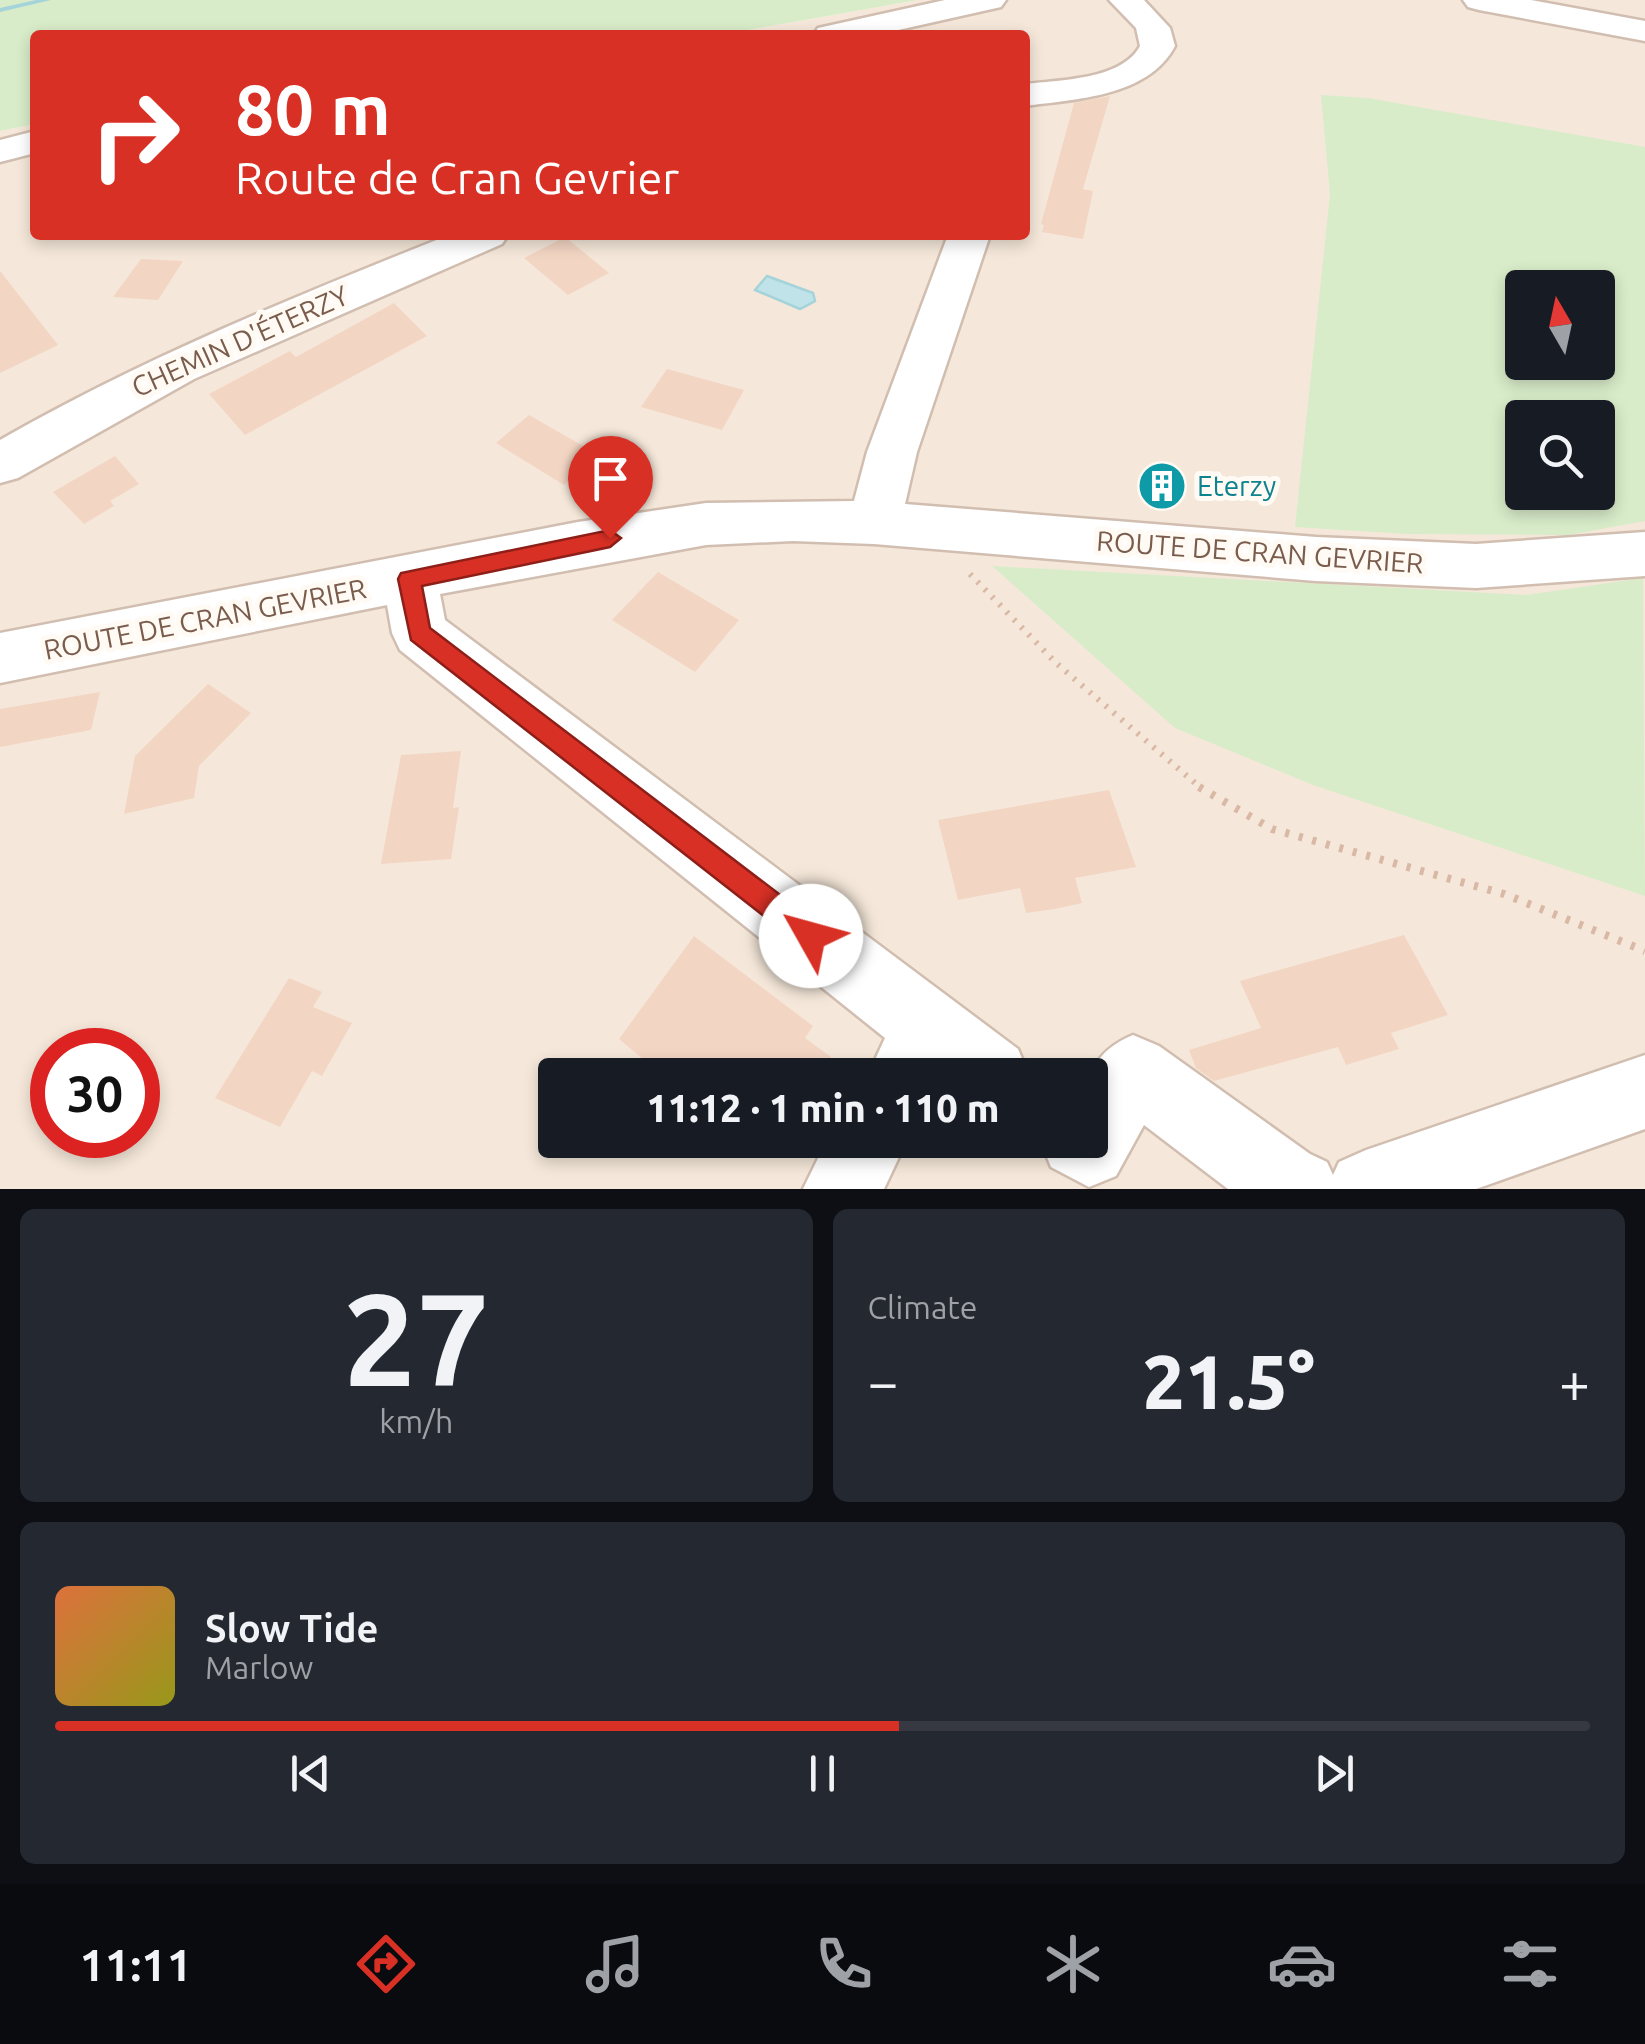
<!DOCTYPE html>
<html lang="en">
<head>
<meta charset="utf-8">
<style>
	:root { --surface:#171b24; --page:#242831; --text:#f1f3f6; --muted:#9ea1a6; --line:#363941; --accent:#d93025 }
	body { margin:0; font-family:Ubuntu,sans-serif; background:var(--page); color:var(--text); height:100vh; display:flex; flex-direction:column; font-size:38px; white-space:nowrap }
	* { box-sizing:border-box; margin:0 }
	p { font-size:32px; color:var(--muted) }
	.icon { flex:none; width:55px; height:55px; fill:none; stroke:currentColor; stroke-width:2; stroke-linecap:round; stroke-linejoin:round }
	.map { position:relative; height:1189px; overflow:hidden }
	.details { display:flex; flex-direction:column; gap:20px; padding:20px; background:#0d0f14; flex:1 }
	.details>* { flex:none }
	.banner { position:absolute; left:30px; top:30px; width:1000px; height:210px; border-radius:10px; box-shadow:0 5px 15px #0003; background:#d93025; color:#fff; overflow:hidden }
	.needle { width:65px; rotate:351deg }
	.fabs { position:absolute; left:1505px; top:270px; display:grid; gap:20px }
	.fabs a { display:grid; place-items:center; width:110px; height:110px; border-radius:10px; background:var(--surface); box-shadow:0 5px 15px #0003; font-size:50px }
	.speed { position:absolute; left:30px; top:1028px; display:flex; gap:20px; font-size:50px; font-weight:700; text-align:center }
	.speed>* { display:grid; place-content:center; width:130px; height:130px; border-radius:50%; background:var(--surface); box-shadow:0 5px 15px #0003; line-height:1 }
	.speed .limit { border:15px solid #d22; background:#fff; color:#111 }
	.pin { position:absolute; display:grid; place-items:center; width:85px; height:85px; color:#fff; margin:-102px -42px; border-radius:50% 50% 50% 0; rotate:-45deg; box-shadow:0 0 10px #0007 }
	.pin .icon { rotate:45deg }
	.me { position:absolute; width:110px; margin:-55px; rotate:308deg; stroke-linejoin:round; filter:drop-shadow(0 0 8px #0008) }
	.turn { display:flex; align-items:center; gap:35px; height:210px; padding:0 40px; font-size:45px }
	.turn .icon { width:130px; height:130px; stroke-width:2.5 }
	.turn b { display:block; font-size:70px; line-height:85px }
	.big { font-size:75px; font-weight:800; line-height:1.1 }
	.details .card { flex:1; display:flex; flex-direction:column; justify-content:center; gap:15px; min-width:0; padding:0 35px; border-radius:15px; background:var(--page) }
	.details .dial { align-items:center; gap:0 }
	.dial b { font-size:130px; line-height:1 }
	.song { display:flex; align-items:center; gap:30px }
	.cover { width:120px; height:120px; border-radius:15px; background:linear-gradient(135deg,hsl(20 70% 55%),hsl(60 70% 35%)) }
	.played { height:10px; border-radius:5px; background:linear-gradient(90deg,var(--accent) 55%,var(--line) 55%) }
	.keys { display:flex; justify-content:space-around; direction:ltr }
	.heat { display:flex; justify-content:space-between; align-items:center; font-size:55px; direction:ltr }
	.details .tiles { flex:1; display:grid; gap:20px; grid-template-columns:1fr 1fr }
	.card:last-child { grid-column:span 2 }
	.trip { position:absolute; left:538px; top:1058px; width:570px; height:100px; border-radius:10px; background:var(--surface); box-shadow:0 5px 15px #0003; font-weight:800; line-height:100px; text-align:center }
	.tabs { display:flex; height:160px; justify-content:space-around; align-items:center; background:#090b0e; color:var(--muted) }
	.tabs .icon { width:70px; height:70px }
	.tabs .selected { color:var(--accent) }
	.tabs b { font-size:45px; color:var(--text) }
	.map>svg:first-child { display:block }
</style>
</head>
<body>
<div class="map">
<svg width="1645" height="1189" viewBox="0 0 1645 1189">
	<rect width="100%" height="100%" fill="#fdf6ec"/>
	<path fill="#f5e8da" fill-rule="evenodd" d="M918 0H1645V1189H0V131L35 124V235H1025V35H720ZM1522 288H1598V362H1522ZM1522 418H1598V492H1522ZM52 1050H138V1135H52ZM555 1075H1090V1140H555Z"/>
	<g fill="#d8ecc9" fill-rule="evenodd">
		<polygon points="0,0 918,0 720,35 35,35 35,124 0,131"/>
		<path d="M1321 95 1368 98 1645 147V521L1569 535 1407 534 1295 527 1330 194ZM1522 288H1598V362H1522ZM1522 418H1598V492H1522Z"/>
		<polygon points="992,566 1526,595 1643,578 1645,896 1313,785 1175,728"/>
	</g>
	<polygon fill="#bfe3e8" stroke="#a5d3da" stroke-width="2.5" points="767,276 813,293 815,301 800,309 755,290"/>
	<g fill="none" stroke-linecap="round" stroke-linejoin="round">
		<polygon fill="#a5d3da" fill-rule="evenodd" points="36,0 51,0 0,12 0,8"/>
	</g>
	<g fill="#f3d5c3">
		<polygon points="1110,96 1083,189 1093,191 1083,239 1042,232 1044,225 1041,224 1074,103"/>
		<polygon points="565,237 609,273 568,295 524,258"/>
		<polygon points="141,259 183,261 158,300 113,297"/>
		<polygon points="0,271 58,345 0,373"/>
		<polygon points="394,303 427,336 245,435 209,394 290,351 296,357"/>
		<polygon points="667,369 744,390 722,430 641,407"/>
		<polygon points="529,415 597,454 564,485 496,443"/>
		<polygon points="115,456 139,484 110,501 114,506 84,524 53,492"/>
		<polygon points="658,572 739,620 695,672 612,620"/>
		<polygon points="208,684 251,713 199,766 194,798 124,814 135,756"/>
		<polygon points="100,692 91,730 0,747 0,709"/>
		<polygon points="461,751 453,808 459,807 451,859 381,864 401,755"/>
		<polygon points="1109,790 1136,867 1075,878 1082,903 1055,909 1026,913 1020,888 958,900 938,820"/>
		<polygon points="1404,935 1448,1015 1391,1033 1399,1049 1346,1065 1338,1047 1214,1081 1196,1068 1189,1050 1261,1028 1240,981"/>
		<polygon points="694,936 813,1026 805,1038 831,1057 821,1075 662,1075 619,1039"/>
		<polygon points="289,978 322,992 313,1007 352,1023 322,1076 312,1071 280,1127 215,1098"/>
	</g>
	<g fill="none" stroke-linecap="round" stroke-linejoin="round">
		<g stroke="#d1beb0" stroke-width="5">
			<g id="minor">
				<polygon points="945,0 1006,0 1001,7 876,35 813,35 818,28"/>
				<path d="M1109 0H1144L1170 28 1175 46C1148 97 1076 99 1025 106V84C1059 80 1122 80 1140 46L1136 28Z"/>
				<polygon points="1463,0 1531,0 1645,21 1645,41 1479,10 1468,7"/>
				<polygon points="35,131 35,153 0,162 0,140"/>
				<path d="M449 235H508L502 244 194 379 18 478 0 483V440C143 358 296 296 449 235Z"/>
				<polygon points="948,235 990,235 917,452 905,504 1316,537 1476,544 1645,532 1645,576 1476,588 1316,581 874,544 793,541 706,545 440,594 445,620 1018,1049 1029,1075 868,1075 885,1038 400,650 392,633 387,605 0,683 0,633 578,522 706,503 854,501 867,452"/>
				<path d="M1133 1035 1159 1046 1310 1154 1327 1162 1333 1175 1339 1162 1366 1150 1645 1055V1129L1476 1189H1228L1144 1125 1116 1176 1089 1187 1051 1167 1040 1140H1090C1090 1090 1079 1058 1133 1035Z"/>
				<polygon points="827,1140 907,1140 884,1189 803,1189"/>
			</g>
		</g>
		<polyline stroke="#d9b8a5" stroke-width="6" stroke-dasharray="2.5 8" stroke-linecap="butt" points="970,574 1056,663 1202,789"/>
		<polyline stroke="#d9b8a5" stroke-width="8" stroke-dasharray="4 10" stroke-linecap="butt" points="1199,787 1272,829 1504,894 1645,951"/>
		<use href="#minor" fill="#fff" fill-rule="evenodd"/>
	</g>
	<polygon fill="#d93025" stroke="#8d1f18" stroke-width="2.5" points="610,530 621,538 610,547 422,586 430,628 821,926 825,936 821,945 811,950 801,945 411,640 398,579 401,573"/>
	<defs>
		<g id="building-disc" transform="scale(2.5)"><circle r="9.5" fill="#0f9aa8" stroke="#fffaf3"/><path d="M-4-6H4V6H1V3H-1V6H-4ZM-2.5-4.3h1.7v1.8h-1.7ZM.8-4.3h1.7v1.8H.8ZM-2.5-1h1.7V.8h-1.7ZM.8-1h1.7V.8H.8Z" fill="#fff"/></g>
	</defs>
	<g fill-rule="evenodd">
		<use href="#building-disc" x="1162" y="486"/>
	</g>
	<g text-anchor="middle" stroke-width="10" stroke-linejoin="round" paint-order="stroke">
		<g font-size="28" fill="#7a5c4d" stroke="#fffaf3">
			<text transform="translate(240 341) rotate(-24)" y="10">CHEMIN D'ÉTERZY</text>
			<text transform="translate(1260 552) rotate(4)" y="10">ROUTE DE CRAN GEVRIER</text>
			<text transform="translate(205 619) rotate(-11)" y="10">ROUTE DE CRAN GEVRIER</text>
		</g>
		<g font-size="28" fill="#0d838f" stroke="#fffaf3" text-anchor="start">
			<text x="1197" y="496">Eterzy</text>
		</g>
	</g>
</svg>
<div class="fabs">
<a><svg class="needle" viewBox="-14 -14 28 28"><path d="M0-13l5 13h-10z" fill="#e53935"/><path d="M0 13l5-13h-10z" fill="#9ea1a6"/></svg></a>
<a><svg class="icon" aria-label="search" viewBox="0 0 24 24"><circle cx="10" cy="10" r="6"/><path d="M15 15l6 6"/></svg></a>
</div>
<div class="speed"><div class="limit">30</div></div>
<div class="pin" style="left:610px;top:538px;background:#d93025"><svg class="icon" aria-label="arrive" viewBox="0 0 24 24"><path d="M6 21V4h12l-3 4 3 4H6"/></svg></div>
<svg class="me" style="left:811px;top:936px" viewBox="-20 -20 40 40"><circle r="19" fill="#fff"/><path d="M0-13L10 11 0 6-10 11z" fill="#d93025"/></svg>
<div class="trip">11:12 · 1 min · 110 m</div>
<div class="banner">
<div class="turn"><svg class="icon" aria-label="right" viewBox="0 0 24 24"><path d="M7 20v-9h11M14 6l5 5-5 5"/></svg><div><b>80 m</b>Route de Cran Gevrier</div></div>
</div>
</div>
<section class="details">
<div class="tiles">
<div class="card dial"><b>27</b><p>km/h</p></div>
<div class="card"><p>Climate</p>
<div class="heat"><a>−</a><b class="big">21.5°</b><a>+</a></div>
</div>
<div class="card">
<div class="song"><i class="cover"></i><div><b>Slow Tide</b><p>Marlow</p></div></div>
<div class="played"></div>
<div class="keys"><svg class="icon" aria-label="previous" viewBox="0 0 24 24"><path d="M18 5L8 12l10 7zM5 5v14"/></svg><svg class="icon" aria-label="pause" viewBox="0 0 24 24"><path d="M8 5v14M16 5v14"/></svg><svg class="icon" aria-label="next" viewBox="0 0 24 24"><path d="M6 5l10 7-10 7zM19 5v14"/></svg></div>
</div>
</div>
</section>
<nav class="tabs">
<b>11:11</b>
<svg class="icon selected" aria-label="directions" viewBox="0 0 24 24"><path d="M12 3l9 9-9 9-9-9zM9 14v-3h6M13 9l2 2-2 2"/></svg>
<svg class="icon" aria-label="music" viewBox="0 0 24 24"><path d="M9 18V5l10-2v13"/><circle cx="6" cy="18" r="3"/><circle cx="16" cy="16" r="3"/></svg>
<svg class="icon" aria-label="phone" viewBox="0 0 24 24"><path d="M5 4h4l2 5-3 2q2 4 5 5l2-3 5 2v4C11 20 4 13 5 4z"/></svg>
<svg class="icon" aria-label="climate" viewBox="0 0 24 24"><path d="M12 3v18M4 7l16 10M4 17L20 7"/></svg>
<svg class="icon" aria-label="car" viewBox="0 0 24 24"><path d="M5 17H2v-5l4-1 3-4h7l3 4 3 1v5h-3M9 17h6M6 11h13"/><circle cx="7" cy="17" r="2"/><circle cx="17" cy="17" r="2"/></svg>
<svg class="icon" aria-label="filters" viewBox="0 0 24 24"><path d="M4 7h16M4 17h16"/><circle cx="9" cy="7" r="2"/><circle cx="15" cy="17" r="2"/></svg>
</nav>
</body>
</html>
